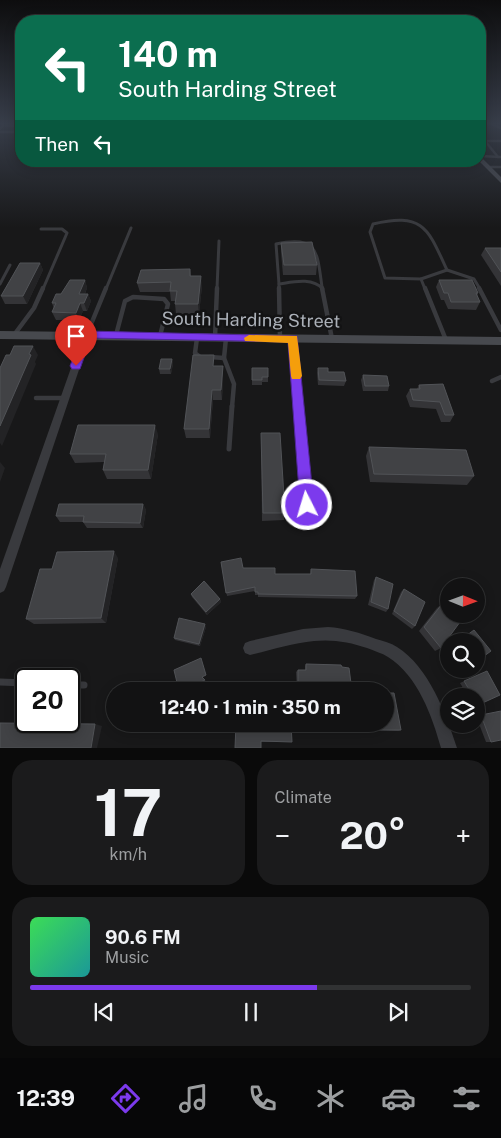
<!DOCTYPE html>
<html lang="en">
<head>
<meta charset="utf-8">
<style>
	:root { --surface:#121213; --page:#1b1b1c; --text:#f1f3f6; --muted:#9c9ea0; --line:#313233; --accent:#7c3aed }
	body { margin:0; font-family:"Public Sans",sans-serif; background:var(--page); color:var(--text); height:100vh; display:flex; flex-direction:column; font-size:19px; white-space:nowrap }
	* { box-sizing:border-box; margin:0 }
	p { font-size:16px; color:var(--muted) }
	.icon { flex:none; width:28px; height:28px; fill:none; stroke:currentColor; stroke-width:2; stroke-linecap:round; stroke-linejoin:round }
	.map { position:relative; height:748px; overflow:hidden }
	.details { display:flex; flex-direction:column; gap:12px; padding:12px; background:#0a0a0a; flex:1 }
	.details>* { flex:none }
	.banner { position:absolute; left:15px; top:15px; width:471px; height:152px; border-radius:20px; box-shadow:0 2px 12px #0003,0 0 0 1px var(--line); background:#0b6e4f; color:#fff; overflow:hidden }
	.needle { width:32px; rotate:91deg }
	.fabs { position:absolute; left:440px; top:578px; display:grid; gap:10px }
	.fabs a { display:grid; place-items:center; width:45px; height:45px; border-radius:50%; background:var(--surface); box-shadow:0 2px 12px #0003,0 0 0 1px var(--line); font-size:25px }
	.speed { position:absolute; left:15px; top:668px; display:flex; gap:10px; font-size:25px; font-weight:700; text-align:center }
	.speed>* { display:grid; place-content:center; width:65px; height:65px; border-radius:50%; background:var(--surface); box-shadow:0 2px 12px #0003,0 0 0 1px var(--line); line-height:1 }
	.speed .limit { border:2px solid #111; border-radius:8px; background:#fff; color:#111 }
	.pin { position:absolute; display:grid; place-items:center; width:42px; height:42px; color:#fff; margin:-51px -21px; border-radius:50% 50% 50% 0; rotate:-45deg; box-shadow:0 0 5px #0007 }
	.pin .icon { rotate:45deg }
	.me { position:absolute; width:55px; margin:-28px; rotate:355deg; stroke-linejoin:round; filter:drop-shadow(0 0 4px #0008) }
	.turn { display:flex; align-items:center; gap:18px; height:105px; padding:0 20px; font-size:22px }
	.turn .icon { width:65px; height:65px; stroke-width:2.5 }
	.turn b { display:block; font-size:35px; line-height:42px }
	.then { display:flex; align-items:center; height:48px; padding:0 20px; background:#0003; gap:10px; font-size:19px }
	.big { font-size:38px; font-weight:700; line-height:1.1 }
	.details .widget { flex:1; display:flex; flex-direction:column; justify-content:center; gap:8px; min-width:0; padding:0 18px; border-radius:20px; background:var(--page) }
	.details .dial { align-items:center; gap:0 }
	.dial b { font-size:65px; line-height:1 }
	.song { display:flex; align-items:center; gap:15px }
	.cover { width:60px; height:60px; border-radius:8px; background:linear-gradient(135deg,hsl(130 70% 55%),hsl(180 70% 35%)) }
	.played { height:5px; border-radius:2px; background:linear-gradient(90deg,var(--accent) 65%,var(--line) 65%) }
	.keys { display:flex; justify-content:space-around; direction:ltr }
	.heat { display:flex; justify-content:space-between; align-items:center; font-size:28px; direction:ltr }
	.details .tiles { flex:1; display:grid; gap:12px; grid-template-columns:1fr 1fr }
	.widget:last-child { grid-column:span 2 }
	.trip { position:absolute; left:106px; top:682px; width:288px; height:50px; border-radius:25px; background:var(--surface); box-shadow:0 2px 12px #0003,0 0 0 1px var(--line); font-weight:700; line-height:50px; text-align:center }
	.tabs { display:flex; height:80px; justify-content:space-around; align-items:center; background:#070708; color:var(--muted) }
	.tabs .icon { width:35px; height:35px }
	.tabs .selected { color:var(--accent) }
	.tabs b { font-size:22px; color:var(--text) }
	.map>svg:first-child { display:block }
</style>
</head>
<body>
<div class="map">
<svg width="501" height="748" viewBox="0 0 501 748">
	<rect width="100%" height="100%" fill="#181819"/>
	<g fill="none" stroke-linecap="round" stroke-linejoin="round">
		<g stroke="#393a3e" stroke-width="2.5">
			<polyline points="489,123 501,128"/>
			<polyline points="0,129 5,123"/>
			<polyline points="0,132 21,132"/>
			<polyline points="480,141 501,141"/>
			<polyline points="485,141 498,157"/>
			<polyline points="480,156 501,157"/>
			<polyline points="490,167 501,167"/>
		</g>
		<g stroke="#393a3e" stroke-width="3">
			<polyline points="41,229 62,229 67,233 43,289"/>
			<polyline points="421,279 447,270"/>
			<polyline points="0,284 10,265"/>
			<path d="M279 284 276 244C318 235 317 251 322 287"/>
			<polyline points="106,289 131,228"/>
			<polyline points="217,289 219,241"/>
			<path d="M279 289V284C293 282 312 277 323 289"/>
			<path d="M425 289 421 279 385 278 370 232 373 224C424 212 428 229 447 270L474 279 480 289"/>
		</g>
		<g stroke="#393a3e" stroke-width="4.5">
			<polyline points="279,288 280,339"/>
			<polyline points="322,288 332,339"/>
			<polyline points="425,288 446,340"/>
			<polyline points="479,288 501,330"/>
			<polyline points="87,334 106,288"/>
			<polyline points="14,335 34,308 43,288"/>
			<polyline points="116,335 125,301 133,297 164,299 168,304 160,336"/>
			<polyline points="197,338 195,353 200,357"/>
			<polyline points="215,338 217,288"/>
			<polyline points="293,339 299,407"/>
			<polyline points="210,357 224,358 226,338"/>
			<polyline points="224,358 234,384 232,407"/>
			<polyline points="492,381 501,377"/>
			<polyline points="36,398 64,398"/>
		</g>
		<g stroke="#393a3e" stroke-width="5">
			<polyline points="299,406 307,505"/>
			<polyline points="229,449 232,406"/>
		</g>
		<g stroke="#393a3e" stroke-width="7">
			<polyline points="0,682 26,683"/>
			<polyline points="69,685 84,685"/>
		</g>
		<g fill="#393a3e" fill-rule="evenodd">
			<polygon points="87,331 91,334 6,587 4,591 0,593 0,569 83,334"/>
			<path d="M328 627C345 628 360 633 376 639 383 641 391 643 397 647 429 667 446 714 457 748H441C432 716 418 676 388 657 382 653 374 651 367 648 350 642 332 639 314 641 292 643 271 650 250 655L245 653 243 648 245 643 250 641 303 629Z"/>
		</g>
		<g fill="#47494e" fill-rule="evenodd">
			<polygon points="480,156 501,177 501,183 479,161"/>
			<polygon points="0,331 501,337 501,345 0,339"/>
		</g>
	</g>
	<g fill="#343437">
		<polygon points="4,123 21,123 21,127 5,127"/>
		<polygon points="281,243 317,265 316,275 283,275 281,252"/>
		<polygon points="485,248 501,248 501,286 481,255"/>
		<polygon points="40,263 43,270 27,304 5,304 1,296"/>
		<polygon points="190,269 191,276 202,286 199,314 176,314 175,304 175,301 171,301 170,292 140,292 137,283"/>
		<polygon points="85,280 87,288 85,294 88,294 91,301 87,311 83,311 79,320 56,320 52,312 54,309 52,303 61,294"/>
		<polygon points="439,280 478,293 477,296 480,302 476,310 448,309 444,300 441,300 436,287"/>
		<polygon points="172,359 173,364 171,374 160,374 159,369"/>
		<polygon points="215,366 223,366 223,376 222,400 213,400 210,438 186,438 184,429"/>
		<polygon points="252,368 268,368 268,382 262,382 262,385 252,385"/>
		<polygon points="318,368 328,372 346,381 344,386 318,385 317,373"/>
		<polygon points="363,375 389,386 388,391 363,391 361,380"/>
		<polygon points="443,384 454,415 450,422 441,422 436,409 410,407 406,396 410,389 417,389 419,385"/>
		<polygon points="261,433 285,513 284,520 262,521"/>
		<polygon points="158,434 151,479 107,479 103,470 104,462 75,463 70,454"/>
		<polygon points="369,447 474,476 467,485 370,482 366,456"/>
		<polygon points="143,504 146,510 143,528 87,528 83,522 60,522 56,516"/>
		<polygon points="118,558 106,623 34,624 26,619"/>
		<polygon points="221,562 243,568 275,574 310,574 311,569 357,596 355,599 258,597 258,595 255,595 255,591 227,596"/>
		<polygon points="376,577 388,609 386,612 368,605 374,580"/>
		<polygon points="404,589 415,626 412,629 392,614 401,592"/>
		<polygon points="191,594 220,599 221,602 207,615 192,597"/>
		<polygon points="442,604 441,648 435,651 419,631 437,608"/>
		<polygon points="206,627 200,646 175,640 174,638"/>
		<polygon points="449,648 449,658 444,652"/>
		<polygon points="449,660 449,667 446,662"/>
		<polygon points="306,664 342,667 352,691 297,691 296,672 298,670 305,670 305,666"/>
		<polygon points="450,669 468,669 462,674 456,676"/>
		<polygon points="487,671 478,705 476,705 476,696 468,696 460,683"/>
		<polygon points="501,711 491,742 486,742 476,716"/>
		<polygon points="236,724 292,742 261,742"/>
		<polygon points="375,724 385,724 401,730 398,731 376,730"/>
	</g>
	<g fill="#232325">
		<polygon points="40,263 43,270 27,304 23,296"/>
		<polygon points="201,276 202,286 199,314 198,304"/>
		<polygon points="85,280 87,288 82,301 79,294"/>
		<polygon points="88,294 91,301 87,311 84,303"/>
		<polygon points="80,303 83,311 79,320 76,313"/>
		<polygon points="33,346 38,355 35,362 36,364 2,446 0,443 0,426"/>
		<polygon points="172,359 173,364 171,374 170,369"/>
		<polygon points="223,366 223,376 222,400 221,390"/>
		<polygon points="212,390 213,400 210,438 209,429"/>
		<polygon points="155,425 158,434 151,479 148,470"/>
		<polygon points="0,462 5,468 0,482"/>
		<polygon points="143,504 146,510 143,528 140,523"/>
		<polygon points="114,551 118,558 106,623 101,618"/>
		<polygon points="220,599 221,602 207,615 206,612"/>
		<polygon points="205,624 206,627 200,646 199,644"/>
		<polygon points="205,680 206,681 186,691 181,691"/>
		<polygon points="95,724 102,726 97,748 91,748"/>
	</g>
	<g fill="#414245" stroke="#515357">
		<polygon points="312,242 317,265 284,265 281,243"/>
		<polygon points="485,248 501,248 501,272"/>
		<polygon points="20,263 40,263 23,296 1,296"/>
		<polygon points="190,269 190,276 201,276 198,304 175,304 177,291 170,291 171,282 137,283 141,270"/>
		<polygon points="70,280 85,280 79,294 88,294 84,303 80,303 76,313 52,312 56,303 52,303 56,294 61,294"/>
		<polygon points="439,280 472,280 478,293 476,293 480,302 451,302 448,293 444,293"/>
		<polygon points="14,346 33,346 29,354 31,355 0,426 0,368 6,355 10,355"/>
		<polygon points="193,355 214,355 213,366 223,366 221,390 212,390 209,429 184,429"/>
		<polygon points="161,359 172,359 170,369 159,369"/>
		<polygon points="252,368 268,368 268,377 262,377 262,380 252,380"/>
		<polygon points="318,368 328,368 328,372 344,372 346,381 319,380"/>
		<polygon points="363,375 387,376 389,386 365,386"/>
		<polygon points="443,384 454,415 445,415 440,402 413,400 410,389 420,389 419,385"/>
		<polygon points="78,425 155,425 148,470 103,470 106,454 70,454"/>
		<polygon points="261,433 280,433 285,513 263,513"/>
		<polygon points="369,447 466,450 474,476 374,474"/>
		<polygon points="59,504 143,504 140,523 83,522 84,516 56,516"/>
		<polygon points="114,551 101,618 26,619 40,569 52,569 57,552"/>
		<polygon points="241,558 243,568 275,568 275,574 311,574 311,569 355,571 357,596 258,594 258,592 255,592 255,587 226,593 221,562"/>
		<polygon points="376,577 393,584 388,609 371,602"/>
		<polygon points="204,581 220,599 206,612 191,594"/>
		<polygon points="404,589 425,602 415,626 394,611"/>
		<polygon points="442,604 449,610 449,614 452,614 460,622 441,648 424,627"/>
		<polygon points="179,618 205,624 199,644 174,638"/>
		<polygon points="474,630 491,651 476,662 476,641 459,641"/>
		<polygon points="201,658 206,675 202,677 205,680 181,691 179,691 174,670"/>
		<polygon points="306,664 341,665 342,667 349,668 352,691 298,691 298,670 306,670"/>
		<polygon points="458,669 468,669 462,674"/>
		<polygon points="487,671 500,695 478,705 476,702 476,696 473,696 464,681"/>
		<polygon points="213,687 218,691 210,691"/>
		<polygon points="385,693 394,693 401,730 378,730 377,724 385,724"/>
		<polygon points="501,711 501,740 491,742 481,715"/>
		<polygon points="0,723 95,724 91,748 0,748"/>
		<polygon points="204,724 215,724 211,731"/>
		<polygon points="236,724 291,724 292,742 261,741 261,748 235,748"/>
	</g>
	<linearGradient id="sky" x2="0" y2="1"><stop stop-color="#0d0d0e"/><stop offset="0.54" stop-color="#373d49"/><stop offset="1" stop-color="#373d49" stop-opacity="0"/></linearGradient>
	<rect width="501" height="228" fill="url(#sky)"/>
	<polygon fill="#7c3aed" stroke="#51269a" points="87,331 297,336 314,505 312,509 307,511 302,509 300,505 288,342 91,338 80,369 72,369 70,366 82,334"/>
	<polygon fill="#f59e0b" points="249,335 297,336 302,376 300,379 292,379 291,376 288,343 245,341 244,338"/>
	<g text-anchor="middle" stroke-width="5" stroke-linejoin="round" paint-order="stroke">
		<g font-size="18" fill="#abb0b8" stroke="#131314">
			<text transform="translate(251 320) rotate(1)" y="6">South Harding Street</text>
		</g>
	</g>
</svg>
<div class="fabs">
<a><svg class="needle" viewBox="-14 -14 28 28"><path d="M0-13l5 13h-10z" fill="#e53935"/><path d="M0 13l5-13h-10z" fill="#9c9ea0"/></svg></a>
<a><svg class="icon" aria-label="search" viewBox="0 0 24 24"><circle cx="10" cy="10" r="6"/><path d="M15 15l6 6"/></svg></a>
<a><svg class="icon" aria-label="layers" viewBox="0 0 24 24"><path d="M12 4l9 5-9 5-9-5zM3 14l9 5 9-5"/></svg></a>
</div>
<div class="speed"><div class="limit">20</div></div>
<div class="pin" style="left:76px;top:366px;background:#d93025"><svg class="icon" aria-label="arrive" viewBox="0 0 24 24"><path d="M6 21V4h12l-3 4 3 4H6"/></svg></div>
<svg class="me" style="left:307px;top:505px" viewBox="-20 -20 40 40"><circle r="17" fill="#7c3aed" stroke="#fff" stroke-width="3"/><path d="M0-11L8 9 0 5-8 9z" fill="#fff"/></svg>
<div class="trip">12:40 · 1 min · 350 m</div>
<div class="banner">
<div class="turn"><svg class="icon" aria-label="left" viewBox="0 0 24 24"><path d="M17 20v-9H6M10 6l-5 5 5 5"/></svg><div><b>140 m</b>South Harding Street</div></div>
<div class="then">Then<svg class="icon" aria-label="left" viewBox="0 0 24 24"><path d="M17 20v-9H6M10 6l-5 5 5 5"/></svg></div>
</div>
</div>
<section class="details">
<div class="tiles">
<div class="widget dial"><b>17</b><p>km/h</p></div>
<div class="widget"><p>Climate</p>
<div class="heat"><a>−</a><b class="big">20°</b><a>+</a></div>
</div>
<div class="widget">
<div class="song"><i class="cover"></i><div><b>90.6 FM</b><p>Music</p></div></div>
<div class="played"></div>
<div class="keys"><svg class="icon" aria-label="previous" viewBox="0 0 24 24"><path d="M18 5L8 12l10 7zM5 5v14"/></svg><svg class="icon" aria-label="pause" viewBox="0 0 24 24"><path d="M8 5v14M16 5v14"/></svg><svg class="icon" aria-label="next" viewBox="0 0 24 24"><path d="M6 5l10 7-10 7zM19 5v14"/></svg></div>
</div>
</div>
</section>
<nav class="tabs">
<b>12:39</b>
<svg class="icon selected" aria-label="directions" viewBox="0 0 24 24"><path d="M12 3l9 9-9 9-9-9zM9 14v-3h6M13 9l2 2-2 2"/></svg>
<svg class="icon" aria-label="music" viewBox="0 0 24 24"><path d="M9 18V5l10-2v13"/><circle cx="6" cy="18" r="3"/><circle cx="16" cy="16" r="3"/></svg>
<svg class="icon" aria-label="phone" viewBox="0 0 24 24"><path d="M5 4h4l2 5-3 2q2 4 5 5l2-3 5 2v4C11 20 4 13 5 4z"/></svg>
<svg class="icon" aria-label="climate" viewBox="0 0 24 24"><path d="M12 3v18M4 7l16 10M4 17L20 7"/></svg>
<svg class="icon" aria-label="car" viewBox="0 0 24 24"><path d="M5 17H2v-5l4-1 3-4h7l3 4 3 1v5h-3M9 17h6M6 11h13"/><circle cx="7" cy="17" r="2"/><circle cx="17" cy="17" r="2"/></svg>
<svg class="icon" aria-label="filters" viewBox="0 0 24 24"><path d="M4 7h16M4 17h16"/><circle cx="9" cy="7" r="2"/><circle cx="15" cy="17" r="2"/></svg>
</nav>
</body>
</html>
